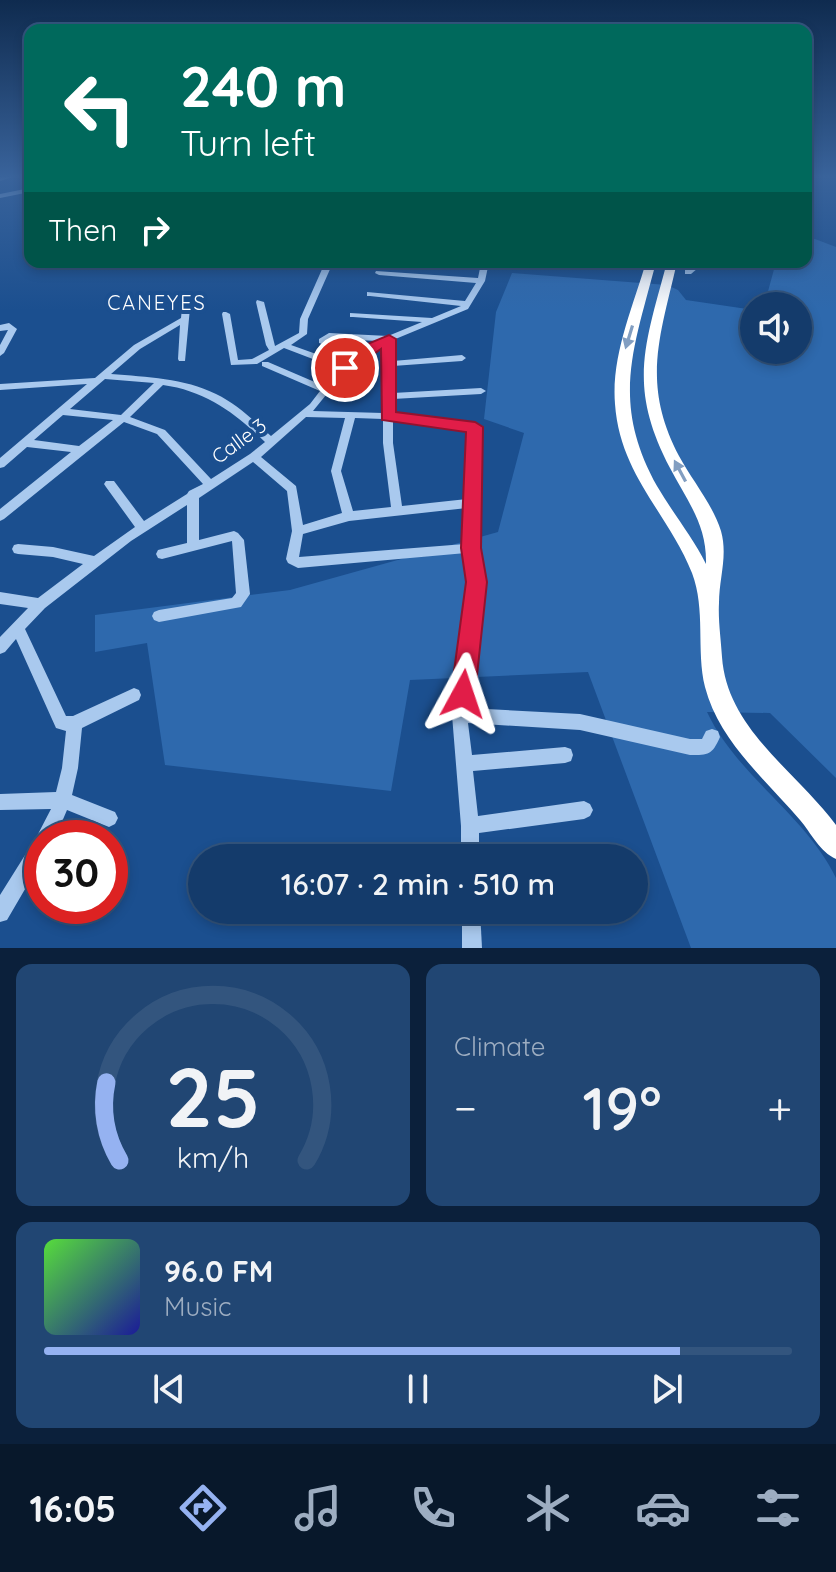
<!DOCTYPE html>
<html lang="en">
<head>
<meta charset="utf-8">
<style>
	:root { --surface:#143b6b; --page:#214673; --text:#f1f3f6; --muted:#9dadc1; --line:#33557e; --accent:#95b2f1 }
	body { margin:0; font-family:Quicksand,sans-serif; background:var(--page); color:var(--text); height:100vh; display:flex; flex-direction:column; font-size:30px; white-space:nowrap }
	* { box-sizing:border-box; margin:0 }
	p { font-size:26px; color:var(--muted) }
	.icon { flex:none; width:44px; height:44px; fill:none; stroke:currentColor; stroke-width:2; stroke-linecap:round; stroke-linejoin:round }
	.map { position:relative; height:948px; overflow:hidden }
	.side { display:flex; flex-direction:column; gap:16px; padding:16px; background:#0b203b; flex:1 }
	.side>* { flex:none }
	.banner { position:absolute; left:24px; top:24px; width:788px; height:244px; border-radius:16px; box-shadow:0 4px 12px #0003,0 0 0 2px var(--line); background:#00695c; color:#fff; overflow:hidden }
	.fabs { position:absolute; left:740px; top:292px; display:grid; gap:16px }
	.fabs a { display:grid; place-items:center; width:72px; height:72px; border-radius:50%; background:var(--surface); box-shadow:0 4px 12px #0003,0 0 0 2px var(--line); font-size:40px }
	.speed { position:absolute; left:24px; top:820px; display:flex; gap:16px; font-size:40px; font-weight:700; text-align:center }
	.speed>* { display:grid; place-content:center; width:104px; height:104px; border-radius:50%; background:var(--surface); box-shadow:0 4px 12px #0003,0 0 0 2px var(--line); line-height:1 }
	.speed .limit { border:12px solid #d22; background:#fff; color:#111 }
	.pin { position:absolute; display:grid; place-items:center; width:68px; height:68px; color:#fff; margin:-34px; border:4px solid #fff; border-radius:50%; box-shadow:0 2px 8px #0007 }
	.me { position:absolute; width:88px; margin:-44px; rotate:5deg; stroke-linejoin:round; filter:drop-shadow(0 0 6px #0008) }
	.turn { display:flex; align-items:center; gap:28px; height:168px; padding:0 24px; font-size:36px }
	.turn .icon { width:104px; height:104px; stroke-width:2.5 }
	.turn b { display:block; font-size:56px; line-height:68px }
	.then { display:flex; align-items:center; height:76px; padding:0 24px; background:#0003; gap:16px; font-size:30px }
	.big { font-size:60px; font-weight:600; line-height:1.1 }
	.side .tile { flex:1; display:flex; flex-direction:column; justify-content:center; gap:12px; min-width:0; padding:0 28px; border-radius:16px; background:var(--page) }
	.side .dial { align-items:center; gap:0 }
	.dial svg { height:208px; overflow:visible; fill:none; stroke:var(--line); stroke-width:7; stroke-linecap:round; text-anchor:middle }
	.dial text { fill:var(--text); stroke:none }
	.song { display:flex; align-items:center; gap:24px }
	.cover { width:96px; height:96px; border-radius:12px; background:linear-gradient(135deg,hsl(110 70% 55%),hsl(240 70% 35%)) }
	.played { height:8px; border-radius:4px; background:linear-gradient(90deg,var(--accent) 85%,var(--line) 85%) }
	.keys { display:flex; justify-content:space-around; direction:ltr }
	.heat { display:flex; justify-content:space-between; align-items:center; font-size:44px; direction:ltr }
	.side .tiles { flex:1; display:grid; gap:16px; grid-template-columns:1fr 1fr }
	.tile:last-child { grid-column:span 2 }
	.trip { position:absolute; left:188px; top:844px; width:460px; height:80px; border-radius:40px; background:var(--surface); box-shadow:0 4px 12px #0003,0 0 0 2px var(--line); font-weight:600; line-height:80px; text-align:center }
	.dock { display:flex; height:128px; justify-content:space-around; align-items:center; background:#08182b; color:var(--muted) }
	.dock .icon { width:56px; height:56px }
	.dock .selected { color:var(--accent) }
	.dock b { font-size:36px; color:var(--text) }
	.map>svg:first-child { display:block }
</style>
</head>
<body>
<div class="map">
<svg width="836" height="948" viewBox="0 0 836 948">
	<rect width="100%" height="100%" fill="#1b4f8f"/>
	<path fill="#2e69ad" d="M815 239 836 247V778L770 713 707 712C737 776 805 814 836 878V948H691L588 672 410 680 391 791 165 765 147 643 95 652V615L290 590 498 532 524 433 484 419 496 312 512 273 667 285 678 290 686 300 754 310V350H798V306H764L776 262H806V240Z"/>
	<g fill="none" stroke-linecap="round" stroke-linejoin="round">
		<g fill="#a9c9ee" fill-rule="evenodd">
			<polygon points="0,177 13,177 0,181"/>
			<polygon points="30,188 30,192 0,198 0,194"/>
			<path d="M413 262 481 264V262H489L485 281 468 309 393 340V361L462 355 466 358 462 361 393 366V393L481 388 486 391 481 394 393 399V413L475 424 480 427 477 548 482 582 468 708 580 714 690 739H702L706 731 712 729 718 731 720 737C712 755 709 755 690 755L580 730 468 723 472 755 565 747 571 749 573 755 571 761 565 763 473 771 478 816 584 801 590 804 593 810 590 816 584 819 479 833V858H461V826L452 715 470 582 466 553 298 568 288 563 286 559 292 531 287 491 253 462 199 498V540L234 531 238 533 244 540 250 594 241 607 159 622 154 620 152 616 154 612 159 610 232 598 236 593 232 541 162 559 158 558 156 554 158 550 187 543V505L131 541 45 608 25 629 66 716H73L134 688 139 690 141 695 139 700 82 728 78 768 72 795 115 812 118 818 115 824 109 827 67 810 55 838H42V860L7 920 0 922V895L37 836 51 809 0 810V794L56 792 62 768 66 731 56 728 16 639 5 652 0 654V637L28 608 0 604V592L38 598 83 564 53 557 18 554 14 553 12 549 14 545 18 544 53 547 94 556 135 527 106 487 104 484 106 481H114L144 521 187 494 189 491 203 484 157 434 124 422 4 519 0 521V509L71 452 27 447 4 467 0 468V458L87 384 0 390V384L95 378 134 345 181 318 182 308 186 306 190 308 185 361H179L178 359 180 325 140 349 111 374C147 377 184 378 216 394 237 404 254 421 271 436L310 404 320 391 262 366V362H268L324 386 339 369 284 348 257 364 231 365 222 314 223 312H226L230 314 238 360 252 359 269 350 266 345 256 302 257 300 264 302 275 346 299 333 300 319 323 267 330 265 331 267 308 319 307 334 291 345 344 364 353 356 379 341 331 339 329 340 354 348V352L351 353 319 343V339L329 333 388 336 422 322 353 317H350V313L432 318 461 306 370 296H367V292L465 301 476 283 379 275 375 273 376 271 478 278 480 268 417 264ZM385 345 383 413 313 411 339 379 359 360ZM105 379 154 383 121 415 70 409ZM163 385C206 391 235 413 265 442L250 454 211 479 165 430 130 417ZM63 415 113 420 79 446 34 440ZM306 417 345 418 331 471 342 513 303 525 296 486 261 457ZM355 418 383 419V443L391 507 353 511 341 471ZM393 420 470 430 467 499 402 506 393 443ZM467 508 465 544 299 557 303 534 349 521Z"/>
			<polygon points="696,262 705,262 691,274 685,274 685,270"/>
			<polygon points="9,323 17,329 4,353 0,356 0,345 8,330 0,331 0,325"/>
			<polygon points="462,910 480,910 482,948 462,948"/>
		</g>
		<path fill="#fff" fill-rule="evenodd" d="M646 262H656C634 348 610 401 657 486 672 512 692 536 706 564 707 524 687 501 670 468 627 386 645 345 667 262H677C660 337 641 383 679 456 692 480 713 505 721 531 728 556 719 578 719 603 718 620 721 640 722 657 727 729 796 771 836 825V859C820 852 811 833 800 820 765 779 719 741 705 687 696 650 706 610 692 573 668 513 620 475 615 404 611 356 633 307 646 262Z"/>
	</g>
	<defs><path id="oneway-solid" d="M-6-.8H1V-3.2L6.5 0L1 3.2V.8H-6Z" transform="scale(2)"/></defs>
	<g fill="#829ec1">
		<use href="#oneway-solid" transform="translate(629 337) rotate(107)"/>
		<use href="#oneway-solid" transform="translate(680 471) rotate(-118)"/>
	</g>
	<linearGradient id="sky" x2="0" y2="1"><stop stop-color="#0f2b4f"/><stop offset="0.57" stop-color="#39639b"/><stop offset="1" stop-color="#39639b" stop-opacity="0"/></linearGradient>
	<rect width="836" height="310" fill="url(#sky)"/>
	<polygon fill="#e11d48" stroke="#92132f" stroke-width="2" points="389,335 396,339 396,412 475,422 483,427 481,548 487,582 475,694 472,702 463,706 454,702 451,694 466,582 461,548 466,432 382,420 381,349 350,371 345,373 337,368 365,345"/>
	<g text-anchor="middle" stroke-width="8" stroke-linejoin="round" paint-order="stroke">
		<g font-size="20" letter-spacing="2" fill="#fff" stroke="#1b4f8f">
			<text x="157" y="310">CANEYES</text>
		</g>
		<g font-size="20" fill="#fff" stroke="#1b4f8f">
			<text transform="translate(239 441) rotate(-36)" y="7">Calle 3</text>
		</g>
	</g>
</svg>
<div class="fabs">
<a><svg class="icon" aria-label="sound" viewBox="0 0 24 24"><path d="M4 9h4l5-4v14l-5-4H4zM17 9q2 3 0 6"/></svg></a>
</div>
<div class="speed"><div class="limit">30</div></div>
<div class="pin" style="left:345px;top:368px;background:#d93025"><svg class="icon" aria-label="arrive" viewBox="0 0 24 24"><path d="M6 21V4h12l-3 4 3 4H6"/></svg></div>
<svg class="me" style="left:463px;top:694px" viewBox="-20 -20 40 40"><path d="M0-17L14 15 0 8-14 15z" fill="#e11d48" stroke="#fff" stroke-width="4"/></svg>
<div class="trip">16:07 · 2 min · 510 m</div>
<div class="banner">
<div class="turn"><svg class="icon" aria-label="left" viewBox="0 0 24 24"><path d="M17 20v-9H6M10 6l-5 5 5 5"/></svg><div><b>240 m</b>Turn left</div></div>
<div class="then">Then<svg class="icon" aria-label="right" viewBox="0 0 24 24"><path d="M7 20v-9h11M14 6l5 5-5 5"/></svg></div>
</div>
</div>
<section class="side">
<div class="tiles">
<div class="tile dial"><svg viewBox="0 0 100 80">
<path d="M14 69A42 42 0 1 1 86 69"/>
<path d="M14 69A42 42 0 0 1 9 39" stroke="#95b2f1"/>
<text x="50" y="56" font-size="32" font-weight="700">25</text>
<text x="50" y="72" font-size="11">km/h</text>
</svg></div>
<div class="tile"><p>Climate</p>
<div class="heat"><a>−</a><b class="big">19°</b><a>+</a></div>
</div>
<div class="tile">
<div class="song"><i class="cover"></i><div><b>96.0 FM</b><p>Music</p></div></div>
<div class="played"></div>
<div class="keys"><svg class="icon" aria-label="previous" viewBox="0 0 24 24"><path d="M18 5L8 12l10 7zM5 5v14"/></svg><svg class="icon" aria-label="pause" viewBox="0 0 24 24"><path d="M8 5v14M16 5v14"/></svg><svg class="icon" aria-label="next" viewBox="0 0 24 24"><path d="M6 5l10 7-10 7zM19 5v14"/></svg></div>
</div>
</div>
</section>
<nav class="dock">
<b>16:05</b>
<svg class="icon selected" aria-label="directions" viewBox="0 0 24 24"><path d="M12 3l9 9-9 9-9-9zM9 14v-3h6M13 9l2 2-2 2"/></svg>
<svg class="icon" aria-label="music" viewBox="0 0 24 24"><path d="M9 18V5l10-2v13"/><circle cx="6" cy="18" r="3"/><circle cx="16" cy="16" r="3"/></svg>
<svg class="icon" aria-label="phone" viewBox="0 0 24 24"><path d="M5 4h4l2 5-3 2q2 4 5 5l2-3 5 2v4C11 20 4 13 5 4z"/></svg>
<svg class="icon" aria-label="climate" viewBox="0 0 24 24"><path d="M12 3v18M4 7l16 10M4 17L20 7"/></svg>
<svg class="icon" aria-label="car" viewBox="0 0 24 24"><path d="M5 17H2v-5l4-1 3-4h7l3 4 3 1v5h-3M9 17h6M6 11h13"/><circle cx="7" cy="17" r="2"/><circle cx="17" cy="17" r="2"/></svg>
<svg class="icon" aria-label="filters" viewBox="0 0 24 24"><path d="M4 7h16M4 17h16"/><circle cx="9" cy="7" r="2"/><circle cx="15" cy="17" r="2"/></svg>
</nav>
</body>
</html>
